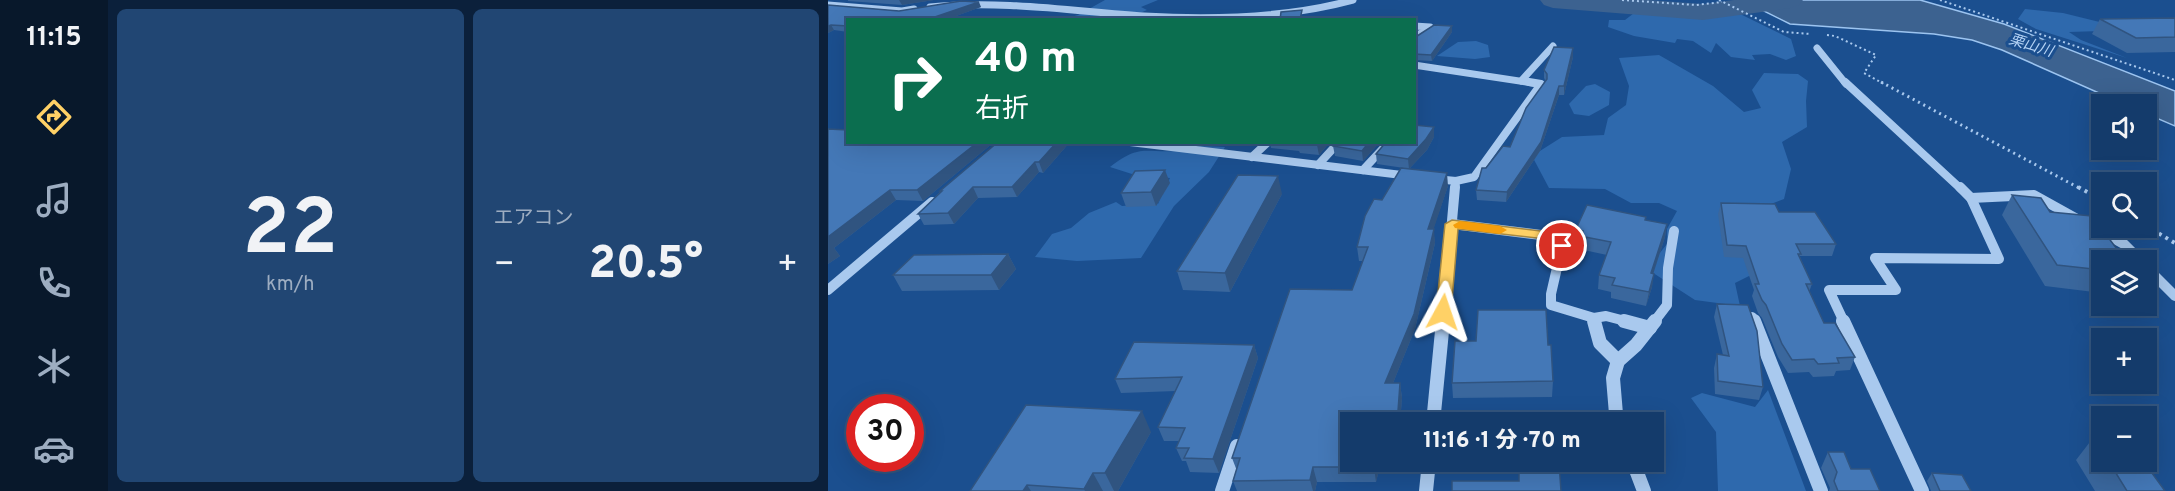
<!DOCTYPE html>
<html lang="ja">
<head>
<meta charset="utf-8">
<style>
	:root { --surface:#143b6b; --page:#214673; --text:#f1f3f6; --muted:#9dadc1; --line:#33557e; --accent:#ffd166 }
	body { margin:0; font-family:Overpass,"Noto Sans JP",sans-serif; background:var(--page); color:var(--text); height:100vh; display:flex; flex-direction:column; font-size:22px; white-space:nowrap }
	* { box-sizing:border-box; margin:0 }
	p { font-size:20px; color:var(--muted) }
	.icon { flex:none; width:33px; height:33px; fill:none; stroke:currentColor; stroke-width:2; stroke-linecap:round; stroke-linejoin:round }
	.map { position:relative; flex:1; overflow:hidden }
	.details { display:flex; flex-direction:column; gap:9px; padding:9px; background:#0b203b; width:720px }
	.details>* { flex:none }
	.guide { position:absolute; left:18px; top:18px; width:570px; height:126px; border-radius:0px; box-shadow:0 6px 24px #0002,0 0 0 2px var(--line); background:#0b6e4f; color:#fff; overflow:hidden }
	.buttons { position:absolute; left:1263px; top:94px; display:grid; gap:12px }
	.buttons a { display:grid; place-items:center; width:66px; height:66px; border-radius:0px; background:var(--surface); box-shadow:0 6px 24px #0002,0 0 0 2px var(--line); font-size:30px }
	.speed { position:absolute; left:18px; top:394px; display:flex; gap:12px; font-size:30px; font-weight:700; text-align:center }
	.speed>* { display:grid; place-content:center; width:78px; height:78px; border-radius:50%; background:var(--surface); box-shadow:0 6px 24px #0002,0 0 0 2px var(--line); line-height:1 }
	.speed .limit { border:9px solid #d22; background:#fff; color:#111 }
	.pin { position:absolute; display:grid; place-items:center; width:51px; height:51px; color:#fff; margin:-26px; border:3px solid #fff; border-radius:50%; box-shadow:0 2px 6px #0007 }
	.me { position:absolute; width:66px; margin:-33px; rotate:5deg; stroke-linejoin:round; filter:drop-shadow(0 0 4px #0008) }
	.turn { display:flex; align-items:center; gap:21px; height:126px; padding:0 30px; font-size:27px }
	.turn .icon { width:78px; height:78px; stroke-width:2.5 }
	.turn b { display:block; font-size:42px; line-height:51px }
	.big { font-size:45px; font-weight:800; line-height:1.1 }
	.details .widget { flex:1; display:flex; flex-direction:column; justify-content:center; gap:9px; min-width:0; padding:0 21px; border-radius:9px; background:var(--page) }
	.details .dial { align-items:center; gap:0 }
	.dial b { font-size:78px; line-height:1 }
	.heat { display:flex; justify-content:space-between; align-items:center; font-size:33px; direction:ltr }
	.details .tiles { flex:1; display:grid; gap:9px; grid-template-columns:repeat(2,1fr) }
	.trip { position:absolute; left:512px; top:412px; width:324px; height:60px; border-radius:0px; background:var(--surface); box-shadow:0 6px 24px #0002,0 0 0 2px var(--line); font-weight:800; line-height:60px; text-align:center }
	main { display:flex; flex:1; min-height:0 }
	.tabs { display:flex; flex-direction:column; width:108px; justify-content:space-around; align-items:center; background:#08182b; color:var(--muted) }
	.tabs .icon { width:42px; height:42px }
	.tabs .on { color:var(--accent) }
	.tabs b { font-size:27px; color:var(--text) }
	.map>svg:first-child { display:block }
</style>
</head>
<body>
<main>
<nav class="tabs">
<b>11:15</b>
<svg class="icon on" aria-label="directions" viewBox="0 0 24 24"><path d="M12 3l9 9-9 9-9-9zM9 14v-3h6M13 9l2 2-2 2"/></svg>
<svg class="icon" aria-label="music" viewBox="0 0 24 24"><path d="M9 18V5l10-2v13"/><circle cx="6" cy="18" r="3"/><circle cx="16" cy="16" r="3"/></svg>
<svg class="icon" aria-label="phone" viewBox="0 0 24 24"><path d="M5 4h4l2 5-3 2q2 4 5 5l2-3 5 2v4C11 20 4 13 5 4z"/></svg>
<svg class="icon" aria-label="climate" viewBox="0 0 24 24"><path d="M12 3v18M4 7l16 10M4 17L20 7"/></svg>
<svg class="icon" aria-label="car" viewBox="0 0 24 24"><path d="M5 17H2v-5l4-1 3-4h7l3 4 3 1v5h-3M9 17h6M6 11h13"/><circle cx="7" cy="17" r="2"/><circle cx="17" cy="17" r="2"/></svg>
</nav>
<section class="details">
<div class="tiles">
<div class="widget dial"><b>22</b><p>km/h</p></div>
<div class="widget"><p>エアコン</p>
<div class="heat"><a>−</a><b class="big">20.5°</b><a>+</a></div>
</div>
</div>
</section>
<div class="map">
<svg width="1347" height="491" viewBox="0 0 1347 491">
	<rect width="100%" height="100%" fill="#1b4f8f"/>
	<g fill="#2e69ad">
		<polygon points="277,0 330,0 313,7 319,10 298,19 232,20 250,15"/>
		<polygon points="1197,9 1235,13 1304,30 1241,32 1253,40 1299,58 1208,29 1190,19"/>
		<polygon points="810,10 870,13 908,12 963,39 968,56 958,60 942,54 924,55 927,60 903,57 888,43 883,53 865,41 849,39 847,43 806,36 780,27 781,20 797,20"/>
		<polygon points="648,41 660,45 662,57 647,59 609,56 630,42"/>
		<polygon points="831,55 885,86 916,112 933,108 924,90 936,73 970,74 980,81 978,101 979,127 954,142 963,169 956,199 930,209 935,269 907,283 912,306 867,300 819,269 839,244 839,229 849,211 831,203 803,203 777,189 721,188 704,156 734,137 776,135 780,118 798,105 801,86 791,58"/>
		<polygon points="767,84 782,92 781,105 761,116 746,114 741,104 758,86"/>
		<path d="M372 146 397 147 381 172 346 206 313 258 249 261 207 257 224 234 243 228 261 213 288 202 294 206 330 204 342 178 307 175 282 167C312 144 316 153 349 151 357 151 365 148 372 146Z"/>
		<polygon points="940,390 978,491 890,491 888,432 863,398 874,393 927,407"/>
	</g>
	<polygon fill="#3c6290" stroke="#9cc4f0" stroke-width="1.5" points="915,0 1092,0 1176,24 1347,91 1347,126 1319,114 1318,105 1298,105 1174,50 1144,40 1106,34 962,24 930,8 920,9 912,5 918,2"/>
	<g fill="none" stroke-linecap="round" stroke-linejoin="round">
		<polygon fill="#3c6290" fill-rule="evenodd" points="712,0 821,0 875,4 906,0 975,0 971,5 962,8 875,20 725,8 716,5"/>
		<g stroke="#a9c9ee" stroke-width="2" stroke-dasharray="2 3" stroke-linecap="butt">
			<polyline points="794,0 868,5 894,2"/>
			<polyline points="891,0 956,32 983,34"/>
			<polyline points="1112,0 1347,80"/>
			<polyline points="999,35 1007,36 1048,55 1036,73 1056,84"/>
		</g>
		<polyline stroke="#a9c9ee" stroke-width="3" stroke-dasharray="2 4" stroke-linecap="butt" points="1053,82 1253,189"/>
		<g stroke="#a9c9ee" stroke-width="4" stroke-dasharray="3 4.5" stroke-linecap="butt">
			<polyline points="1250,187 1274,200"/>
			<polyline points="1318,226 1347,243"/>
		</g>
		<g stroke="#a9c9ee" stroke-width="7">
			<polyline points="0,5 74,11 86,9"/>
			<path d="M102 7C174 0 244 11 316 16 384 20 459 18 525 0"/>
			<polyline points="586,26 602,27 586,38"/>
			<polyline points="989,48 1018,84"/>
			<polyline points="586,65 711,84"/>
			<polyline points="693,81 725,46"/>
		</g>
		<g stroke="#a9c9ee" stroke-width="8">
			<polyline points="1017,82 1133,189"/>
			<polyline points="302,142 582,176"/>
			<polyline points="424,157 440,142"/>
			<polyline points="490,165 511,142"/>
			<polyline points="535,170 561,142"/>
			<polyline points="607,179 628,181 646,177 713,84 701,82"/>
			<polyline points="627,189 628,181"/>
		</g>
		<g stroke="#a9c9ee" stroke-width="10">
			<polyline points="1143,198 1206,195 1251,220"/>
			<polyline points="624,224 721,236 734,246 723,294 723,305 766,318 767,322"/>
			<polyline points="1265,227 1296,244 1313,261"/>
			<polyline points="1318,267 1347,296"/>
			<polyline points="0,290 104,202"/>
			<polyline points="924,317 926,322"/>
			<polyline points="766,318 778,316 801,322"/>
			<polyline points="615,322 627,187"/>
			<polyline points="826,322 839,305 840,268 846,231"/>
			<polyline points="1016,322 1001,290 1068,290 1047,258 1171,259 1143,198 1132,187"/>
		</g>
		<g stroke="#a9c9ee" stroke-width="14">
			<polyline points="766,321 772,343 790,361"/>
			<polyline points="796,321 822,328"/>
			<polyline points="926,321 993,491"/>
			<polyline points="1015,321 1094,491"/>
			<polyline points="605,423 615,321"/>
			<polyline points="792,423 788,414 785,378 790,361 808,345 827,321"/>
			<polyline points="805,462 816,491"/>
			<polyline points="394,491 409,446"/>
			<polyline points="598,491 601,462"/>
		</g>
	</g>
	<g fill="#3a679d">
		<polygon points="20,0 106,0 74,5 20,1"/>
		<polygon points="0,5 71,11 153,7 117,20 20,20 20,32 6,30 0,33"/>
		<polygon points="1347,18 1347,52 1299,53 1264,34 1272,19"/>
		<polygon points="624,26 624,32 604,61 586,60 587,38"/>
		<polygon points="745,48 745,57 736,95 731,95 712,151 678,202 649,200 648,190 658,168 682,147 717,80 716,78 716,70"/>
		<polygon points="606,137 599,150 581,169 620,186 605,229 607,243 587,329 565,383 572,383 574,398 572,423 522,423 522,462 564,462 563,471 551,470 548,482 489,482 487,491 409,491 405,481 409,471 404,458 524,290 535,261 531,261 529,247 554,200 576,168 549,164 548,154"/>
		<polygon points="20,142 166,142 95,201 68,200 6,248 12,256 0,264"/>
		<polygon points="242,142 215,173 211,172 189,197 150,198 126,224 96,225 90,214 112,192 112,191"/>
		<polygon points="442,142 502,142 491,155 472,153 471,151 443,148"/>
		<polygon points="552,142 535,161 507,156 505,146"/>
		<polygon points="342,183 328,206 298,207 293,193"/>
		<polygon points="454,194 402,292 355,290 349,271"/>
		<polygon points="1184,195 1222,212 1274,261 1274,293 1217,286 1174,215"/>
		<polygon points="893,203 951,212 1008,244 1004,256 972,256 972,257 984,284 981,292 996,323 1027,357 1022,370 1008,371 1006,376 985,377 981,372 960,373 950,357 934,318 930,313 924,296 926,290 915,258 896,257 890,214"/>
		<polygon points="818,217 818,220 839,224 837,237 825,274 824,287 818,306 783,298 783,292 770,289 771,275 779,255 751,249 752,244 747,243 748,229"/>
		<polygon points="180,254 188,269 171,290 74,291 65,275"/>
		<polygon points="889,304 935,387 931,400 887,394 886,368 889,354 895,355 886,317"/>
		<polygon points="426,345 430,358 391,473 362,472 358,461 354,461 348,448 351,441 336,441 330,427 348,391 293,393 287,379"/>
		<polygon points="720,345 725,381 724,397 625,398 624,383"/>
		<polygon points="323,432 290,491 142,491"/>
		<polygon points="1265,438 1274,439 1274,462 1316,462 1337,491 1267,491 1248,460"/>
		<polygon points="1000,452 1023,469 1052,491 1001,491 1002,488 993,468"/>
		<polygon points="1104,473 1143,491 1103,491 1099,481"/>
	</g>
	<g fill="#305480">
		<polygon points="71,0 106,0 74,5"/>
		<polygon points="151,2 153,7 117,20 98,20"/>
		<polygon points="3,25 6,30 0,33 0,26"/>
		<polygon points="624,26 624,32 604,61 603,55"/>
		<polygon points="745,48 745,57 736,95 736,86"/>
		<polygon points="731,86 731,95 712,151 678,202 679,192"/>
		<polygon points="606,127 606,137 599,150 581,169 580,159"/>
		<polygon points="150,142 166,142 95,201 89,190"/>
		<polygon points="229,142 242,142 215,173 211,162"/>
		<polygon points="491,142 502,142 491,155 489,145"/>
		<polygon points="541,142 552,142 535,161 534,151"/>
		<polygon points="207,162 211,172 189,197 184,187"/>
		<polygon points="337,170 342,183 328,206 323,192"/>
		<polygon points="619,173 620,186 601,243 600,229"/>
		<polygon points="450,176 454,194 402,292 397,273"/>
		<polygon points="145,187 150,198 126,224 120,213"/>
		<polygon points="62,190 68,200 6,248 12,256 0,264 0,237"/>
		<polygon points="839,224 837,237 821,287 823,273"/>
		<polygon points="606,229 607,243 587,329 559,398 557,383"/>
		<polygon points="180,254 188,269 171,290 163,275"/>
		<polygon points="826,274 824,287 818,306 821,292"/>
		<polygon points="426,345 430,358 391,473 385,459"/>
		<polygon points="572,383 574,398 572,423 570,411"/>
		<polygon points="314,411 323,432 290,491 286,491 277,473"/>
		<polygon points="568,411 569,423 566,423"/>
		<polygon points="547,462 549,462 551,470 548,482 546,467"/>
		<polygon points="485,467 489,482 487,491 485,491 482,480"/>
		<polygon points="265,473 275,491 257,491 256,489"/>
		<polygon points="199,485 203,491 195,491"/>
	</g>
	<g fill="#4478b7" stroke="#305480" stroke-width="1.5">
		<polygon points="133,1 151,2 98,20 20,20 20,26 3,25 0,26 0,5 71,11"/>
		<polygon points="474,10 472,20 452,20 453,12"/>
		<polygon points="1347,18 1347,37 1308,38 1272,19"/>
		<polygon points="606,25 624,26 603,55 586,54 586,38"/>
		<polygon points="726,47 745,48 736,86 731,86 713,142 679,192 648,190 654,168 658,168 675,146 682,147 698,108 719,79 719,74 716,70"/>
		<polygon points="586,125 606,127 598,139 580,159 548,154 558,142 586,142"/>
		<polygon points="0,129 20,130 20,142 150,142 89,190 62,190 0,237"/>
		<polygon points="170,142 229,142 211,162 207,162 184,187 145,187 120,213 90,214 114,191 112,191"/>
		<polygon points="470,142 491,142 489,145"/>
		<polygon points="508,142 541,142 534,151 505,146"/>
		<polygon points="573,168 619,173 600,229 606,229 586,314 557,383 572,383 570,411 568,411 566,423 522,423 522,462 547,462 546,467 485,467 482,480 405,481 412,458 404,458 462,289 524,290 540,247 529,247 537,216 546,199 554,200"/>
		<polygon points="337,170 323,192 293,193 307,171"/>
		<polygon points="410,175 450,176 397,273 349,271"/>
		<polygon points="1184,195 1213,198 1222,212 1264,216 1298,261 1274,261 1274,270 1229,265"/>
		<polygon points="893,203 947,204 951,212 987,212 1008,244 968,244 973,254 970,254 984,284 978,284 996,323 1007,323 1027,357 1009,358 1011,363 990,364 986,359 964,360 954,344 938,305 934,300 927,284 931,284 918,246 899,245"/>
		<polygon points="759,205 818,217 817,220 839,224 823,273 826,274 821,292 784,285 787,278 771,275 783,242 752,236 755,231 748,229"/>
		<polygon points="180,254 163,275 65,275 86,255"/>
		<polygon points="889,304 920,305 929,331 935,387 890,381 889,354 901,356"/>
		<polygon points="650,310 718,310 720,345 723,345 725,381 624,383 627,341 648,341"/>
		<polygon points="306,342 426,345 385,459 356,458 361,448 348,448 357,428 330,427 354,377 287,379"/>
		<polygon points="198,405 314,411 277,473 265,473 256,489 199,485 195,491 142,491"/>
		<rect x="690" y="420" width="39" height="3"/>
		<polygon points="1265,438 1274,439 1274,451"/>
		<polygon points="1000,452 1016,452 1023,469 1042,469 1052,491 1010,491 1006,481 1009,472"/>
		<polygon points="691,462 731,462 733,491 624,491 624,481 691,481"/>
		<polygon points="1281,462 1316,462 1337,491 1299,491"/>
		<polygon points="1104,473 1134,475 1143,491 1112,491"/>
	</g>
	<polygon fill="#ffd166" stroke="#a68842" stroke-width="1.5" points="624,220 721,232 741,246 734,250 717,239 630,229 623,312 615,318 608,312 617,224"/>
	<polygon fill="#f59e0b" points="632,221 672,226 679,230 672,234 627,228 625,225"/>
	<g text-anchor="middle" stroke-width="6" stroke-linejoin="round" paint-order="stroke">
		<g font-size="15" font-style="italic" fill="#b5d3f5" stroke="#1b4f8f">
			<text transform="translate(1203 45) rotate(17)" y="5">栗山川</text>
		</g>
	</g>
</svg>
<div class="buttons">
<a><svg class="icon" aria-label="sound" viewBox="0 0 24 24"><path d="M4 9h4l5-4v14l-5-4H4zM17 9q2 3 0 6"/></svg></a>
<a><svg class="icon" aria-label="search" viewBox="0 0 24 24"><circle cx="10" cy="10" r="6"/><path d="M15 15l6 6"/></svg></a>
<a><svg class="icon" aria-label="layers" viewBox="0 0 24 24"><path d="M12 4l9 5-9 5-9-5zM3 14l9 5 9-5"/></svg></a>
<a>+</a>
<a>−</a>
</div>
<div class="speed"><div class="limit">30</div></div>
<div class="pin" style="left:734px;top:246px;background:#d93025"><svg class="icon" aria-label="arrive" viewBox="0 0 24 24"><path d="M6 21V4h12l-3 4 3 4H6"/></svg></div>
<svg class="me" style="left:615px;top:312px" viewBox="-20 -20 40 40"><path d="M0-17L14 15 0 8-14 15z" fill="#ffd166" stroke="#fff" stroke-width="4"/></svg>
<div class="trip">11:16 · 1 分 · 70 m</div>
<div class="guide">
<div class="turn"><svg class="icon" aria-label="right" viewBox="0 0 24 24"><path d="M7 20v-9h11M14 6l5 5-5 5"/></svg><div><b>40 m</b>右折</div></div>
</div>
</div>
</main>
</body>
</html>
